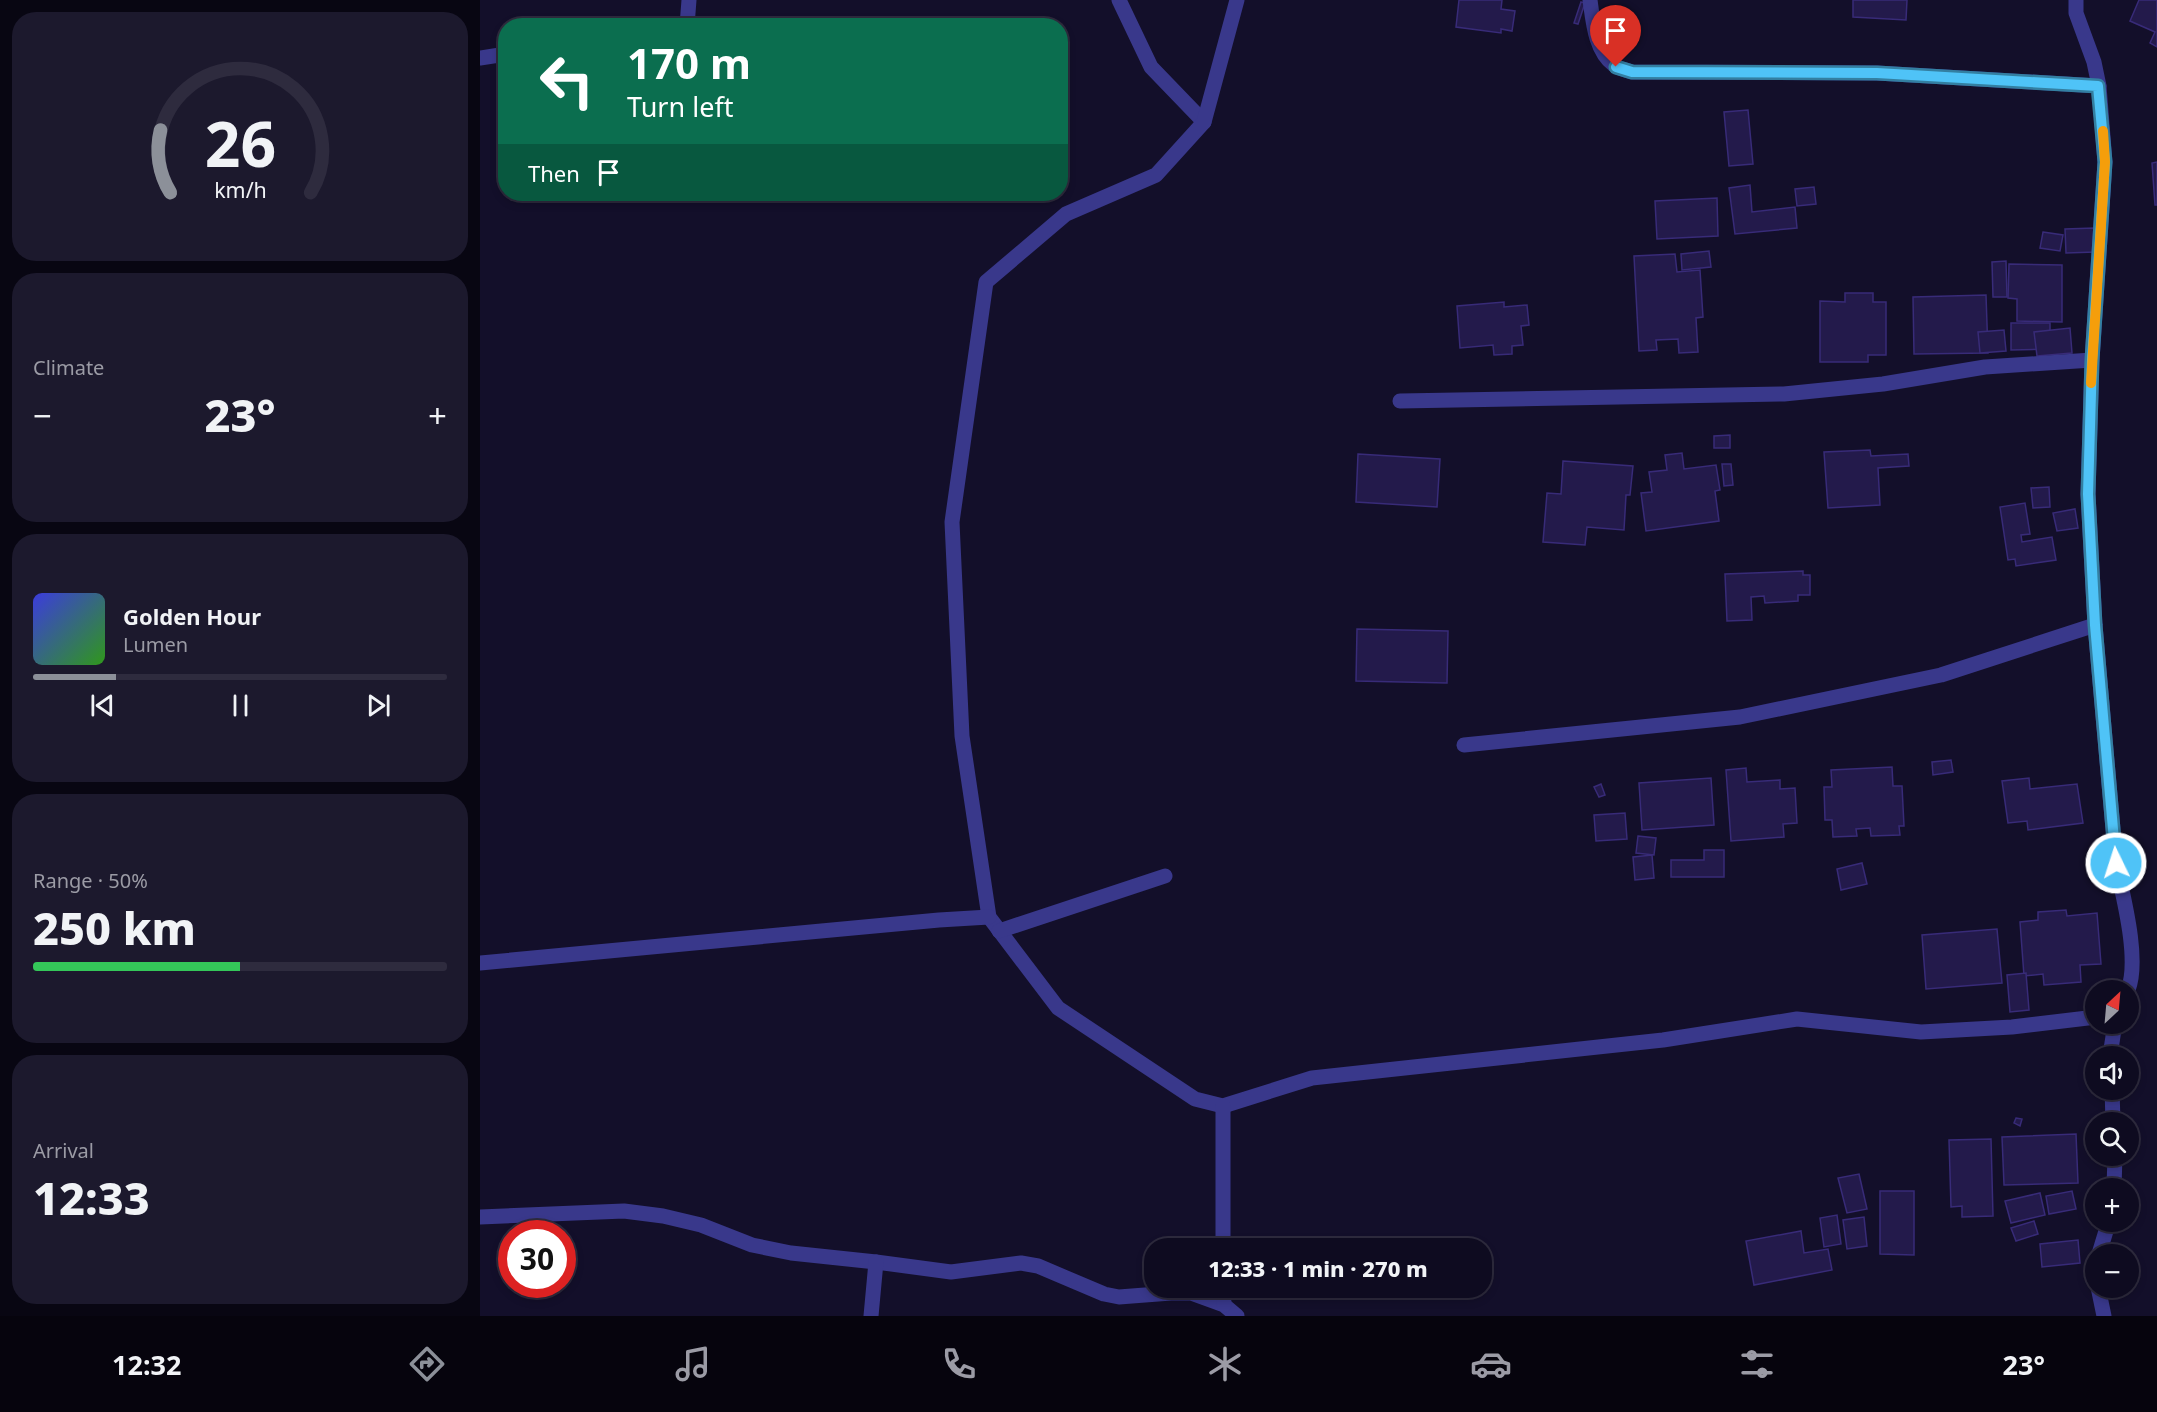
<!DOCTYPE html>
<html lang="en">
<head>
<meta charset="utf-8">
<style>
	:root { --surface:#0e0b20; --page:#1c192d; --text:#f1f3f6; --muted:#9b9ba5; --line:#2e2b3e; --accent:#8c9099 }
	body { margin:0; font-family:"Noto Sans",sans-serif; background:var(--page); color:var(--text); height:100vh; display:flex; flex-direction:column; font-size:22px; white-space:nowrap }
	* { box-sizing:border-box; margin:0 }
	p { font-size:20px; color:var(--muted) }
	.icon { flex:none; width:33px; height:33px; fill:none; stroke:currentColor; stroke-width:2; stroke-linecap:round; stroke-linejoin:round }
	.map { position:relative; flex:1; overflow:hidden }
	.drawer { display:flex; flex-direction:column; gap:12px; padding:12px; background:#080612; width:480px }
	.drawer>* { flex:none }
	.hud { position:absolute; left:18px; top:18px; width:570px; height:183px; border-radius:24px; box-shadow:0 3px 9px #0003,0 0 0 2px var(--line); background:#0b6e4f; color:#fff; overflow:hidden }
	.needle { width:39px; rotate:26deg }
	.controls { position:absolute; left:1605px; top:980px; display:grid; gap:12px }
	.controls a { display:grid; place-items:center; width:54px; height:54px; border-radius:50%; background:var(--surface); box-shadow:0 3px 9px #0003,0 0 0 2px var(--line); font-size:30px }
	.speed { position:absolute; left:18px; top:1220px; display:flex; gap:12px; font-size:30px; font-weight:700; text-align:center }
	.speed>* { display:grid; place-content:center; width:78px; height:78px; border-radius:50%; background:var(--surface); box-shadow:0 3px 9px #0003,0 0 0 2px var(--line); line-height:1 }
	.speed .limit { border:9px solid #d22; background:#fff; color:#111 }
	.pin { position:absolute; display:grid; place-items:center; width:51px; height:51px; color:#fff; margin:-62px -26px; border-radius:50% 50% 50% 0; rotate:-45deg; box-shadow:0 0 6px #0007 }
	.pin .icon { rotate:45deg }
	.me { position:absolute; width:66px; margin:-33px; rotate:356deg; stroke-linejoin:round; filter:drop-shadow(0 0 4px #0008) }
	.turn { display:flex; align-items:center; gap:21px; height:126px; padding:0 30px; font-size:27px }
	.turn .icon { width:78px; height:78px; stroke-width:2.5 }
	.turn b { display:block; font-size:42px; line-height:51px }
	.then { display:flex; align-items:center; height:57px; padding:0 30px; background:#0003; gap:12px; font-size:22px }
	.big { font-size:45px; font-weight:800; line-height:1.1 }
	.drawer .widget { flex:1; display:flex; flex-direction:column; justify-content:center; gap:9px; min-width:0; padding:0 21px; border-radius:24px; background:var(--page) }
	.drawer .dial { align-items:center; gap:0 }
	.dial svg { height:156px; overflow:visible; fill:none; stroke:var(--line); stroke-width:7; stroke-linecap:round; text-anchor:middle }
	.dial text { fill:var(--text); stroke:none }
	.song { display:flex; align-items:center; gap:18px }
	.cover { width:72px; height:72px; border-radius:9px; background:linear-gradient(135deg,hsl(240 70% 55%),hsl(110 70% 35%)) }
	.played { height:6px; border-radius:3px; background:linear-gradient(90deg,var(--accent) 20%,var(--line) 20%) }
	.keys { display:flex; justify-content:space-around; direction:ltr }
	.heat { display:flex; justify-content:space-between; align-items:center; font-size:33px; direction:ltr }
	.charge { height:9px; border-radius:4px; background:linear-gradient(90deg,#34c759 50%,var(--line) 0) }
	.trip { position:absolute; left:664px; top:1238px; width:348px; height:60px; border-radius:24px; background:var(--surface); box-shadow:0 3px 9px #0003,0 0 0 2px var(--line); font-weight:800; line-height:60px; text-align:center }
	.menu { display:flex; height:96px; justify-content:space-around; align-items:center; background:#06040d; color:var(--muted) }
	.menu .icon { width:42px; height:42px }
	.menu .active { color:var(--accent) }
	.menu b { font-size:27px; color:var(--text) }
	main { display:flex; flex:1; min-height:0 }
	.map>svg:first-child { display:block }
</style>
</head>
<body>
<main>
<section class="drawer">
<div class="widget dial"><svg viewBox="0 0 100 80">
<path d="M14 69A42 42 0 1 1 86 69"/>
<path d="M14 69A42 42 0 0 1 9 37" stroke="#8c9099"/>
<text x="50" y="56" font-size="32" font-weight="700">26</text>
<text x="50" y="72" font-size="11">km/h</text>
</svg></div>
<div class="widget"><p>Climate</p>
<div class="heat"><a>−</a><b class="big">23°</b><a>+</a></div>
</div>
<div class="widget">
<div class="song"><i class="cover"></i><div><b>Golden Hour</b><p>Lumen</p></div></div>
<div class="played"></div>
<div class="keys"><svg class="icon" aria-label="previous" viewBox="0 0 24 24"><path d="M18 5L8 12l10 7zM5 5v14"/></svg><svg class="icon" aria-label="pause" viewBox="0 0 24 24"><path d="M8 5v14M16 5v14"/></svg><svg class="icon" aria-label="next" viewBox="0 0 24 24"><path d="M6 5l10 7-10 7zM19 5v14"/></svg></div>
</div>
<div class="widget"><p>Range · 50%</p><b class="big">250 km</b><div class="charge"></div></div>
<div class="widget"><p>Arrival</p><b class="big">12:33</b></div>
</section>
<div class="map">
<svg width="1677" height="1316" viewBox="0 0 1677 1316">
	<rect width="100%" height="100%" fill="#130f2a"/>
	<g fill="#231a4b" stroke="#382b78" stroke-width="1.5">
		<polygon points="979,0 1022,0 1021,9 1035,11 1032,31 1021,29 1021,33 976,27"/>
		<polygon points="1373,0 1427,0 1426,20 1373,17"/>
		<polygon points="1659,0 1677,0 1677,47 1670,43 1675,32 1650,21"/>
		<polygon points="1101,2 1105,3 1098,24 1094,23"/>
		<polygon points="1268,110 1273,164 1249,166 1244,112"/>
		<polygon points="1677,162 1677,205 1675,205 1672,163"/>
		<polygon points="1270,185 1272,212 1315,207 1317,228 1255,234 1249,188"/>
		<polygon points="1334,187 1336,204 1317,206 1315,189"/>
		<polygon points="1237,198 1238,236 1177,239 1175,201"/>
		<polygon points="1614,228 1615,252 1586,253 1585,229"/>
		<polygon points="1563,232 1583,235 1580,251 1560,248"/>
		<polygon points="1229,251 1231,267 1202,270 1201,254"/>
		<polygon points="1195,254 1197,272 1220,270 1223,317 1216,318 1218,352 1199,353 1198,339 1176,340 1177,350 1159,351 1154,256"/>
		<polygon points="1526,261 1527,297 1513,297 1512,262"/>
		<polygon points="1529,264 1582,265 1582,322 1537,321 1537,299 1528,298"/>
		<polygon points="1365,293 1393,293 1393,302 1406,302 1406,355 1388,355 1388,362 1340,362 1340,301 1365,302"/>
		<polygon points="1506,295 1508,353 1434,354 1433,297"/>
		<polygon points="1024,302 1024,307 1047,305 1049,325 1041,326 1043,345 1032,346 1032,354 1014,355 1013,345 980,348 977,306"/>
		<polygon points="1531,323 1570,323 1570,349 1531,350"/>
		<polygon points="1590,328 1592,353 1557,356 1554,332"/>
		<polygon points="1524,330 1526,351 1500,353 1498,332"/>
		<polygon points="1250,435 1250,448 1234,448 1234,436"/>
		<polygon points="1390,450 1391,456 1428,454 1429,466 1398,468 1400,505 1348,508 1344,452"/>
		<polygon points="1202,453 1204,469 1236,465 1240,490 1235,491 1239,521 1166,531 1161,493 1172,492 1169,472 1187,470 1185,455"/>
		<polygon points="878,454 960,459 957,507 876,502"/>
		<polygon points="1083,461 1153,466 1150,495 1146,495 1144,530 1107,527 1105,545 1063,542 1067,493 1081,494"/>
		<polygon points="1242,464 1251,464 1253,485 1244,486"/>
		<polygon points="1569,487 1570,507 1553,508 1551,488"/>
		<polygon points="1545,503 1550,534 1541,535 1542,542 1572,537 1576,560 1536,566 1535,559 1528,560 1520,507"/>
		<polygon points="1595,509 1598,528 1577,531 1573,513"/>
		<polygon points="1323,571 1323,575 1330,575 1330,595 1318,595 1318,601 1285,603 1284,596 1271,597 1272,620 1247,621 1245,574"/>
		<polygon points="877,629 968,631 967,683 876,681"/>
		<polygon points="1471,760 1473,772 1453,775 1452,762"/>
		<polygon points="1412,767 1413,786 1422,786 1424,826 1419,826 1420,835 1391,836 1390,828 1376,829 1377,836 1353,837 1352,820 1345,820 1344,787 1352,787 1351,770"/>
		<polygon points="1266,768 1267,782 1300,780 1300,789 1315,788 1317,823 1303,824 1304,837 1251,841 1246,770"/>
		<polygon points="1231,778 1234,825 1162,830 1159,783"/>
		<polygon points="1549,778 1550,789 1597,784 1603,823 1548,830 1547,821 1528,823 1522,781"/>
		<polygon points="1121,784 1125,795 1119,797 1114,787"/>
		<polygon points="1145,813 1147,839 1116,841 1114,815"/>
		<polygon points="1158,836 1176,838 1174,855 1156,853"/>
		<polygon points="1224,850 1244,850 1244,877 1191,877 1191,860 1224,860"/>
		<polygon points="1172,855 1174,878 1155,880 1153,857"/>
		<polygon points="1382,863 1387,884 1361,890 1357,869"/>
		<polygon points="1586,910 1587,916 1617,913 1621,964 1600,965 1601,982 1564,985 1563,974 1544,976 1540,922 1558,920 1558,912"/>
		<polygon points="1517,929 1522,983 1446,989 1442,935"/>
		<polygon points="1546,973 1549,1010 1530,1012 1527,975"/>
		<polygon points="1536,1118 1542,1119 1540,1126 1534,1123"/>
		<polygon points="1596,1134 1598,1183 1524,1185 1522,1137"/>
		<polygon points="1511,1139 1513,1216 1482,1217 1482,1206 1471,1207 1469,1140"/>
		<polygon points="1379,1174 1387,1209 1367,1213 1358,1178"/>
		<polygon points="1400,1191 1434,1191 1434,1255 1400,1254"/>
		<polygon points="1592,1191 1596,1209 1569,1214 1566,1196"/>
		<polygon points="1560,1193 1565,1215 1531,1223 1525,1201"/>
		<polygon points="1357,1215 1361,1244 1344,1247 1340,1218"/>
		<polygon points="1384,1217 1387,1246 1367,1249 1363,1220"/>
		<polygon points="1554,1221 1558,1234 1536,1241 1531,1228"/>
		<polygon points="1321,1231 1324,1253 1348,1249 1352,1270 1274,1285 1266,1241"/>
		<polygon points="1598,1240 1600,1263 1562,1267 1560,1244"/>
	</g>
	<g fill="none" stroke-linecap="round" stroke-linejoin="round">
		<g stroke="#39388b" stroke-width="15">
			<polyline points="639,0 671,67 724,122"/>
			<polyline points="757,0 724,122 676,175 586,214 506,282 472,522 482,736 509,917 578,1008 715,1099 743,1106 832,1078 1183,1040 1317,1019 1441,1032 1532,1027 1616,1017"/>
			<path d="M1110 0C1113 21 1115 51 1134 65 1139 69 1146 70 1152 72L1397 73 1619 86"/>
			<path d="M1596 0V13L1614 62 1619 86 1625 162 1612 360 1608 494 1615 625 1636 863C1643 896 1660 959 1648 990"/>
			<polyline points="207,26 209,0"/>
			<polyline points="0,58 26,54"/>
			<polyline points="920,401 1304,394 1403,384 1505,367 1612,360"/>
			<polyline points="984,745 1260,717 1461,675 1615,625"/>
			<polyline points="519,931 685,876"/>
			<polyline points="0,963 459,920 509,917"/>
			<polyline points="1630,1056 1635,1023"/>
			<polyline points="1632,1089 1633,1122"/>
			<polyline points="743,1106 743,1248"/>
			<polyline points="1634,1188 1635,1155"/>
			<polyline points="0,1217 144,1211 183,1216 221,1225 272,1245 311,1253 396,1262 471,1272 541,1263 558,1266 624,1294 639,1297 691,1293 711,1293 744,1305 757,1316"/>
			<polyline points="1619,1254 1629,1221"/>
			<polyline points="743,1287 744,1305"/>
			<polyline points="1618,1287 1624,1316"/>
			<polyline points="391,1316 396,1262"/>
		</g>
	</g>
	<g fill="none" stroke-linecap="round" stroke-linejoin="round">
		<g stroke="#337fa1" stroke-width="15">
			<polyline id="route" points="1136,67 1152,72 1397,73 1618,86 1625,162 1612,360 1608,494 1615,625 1636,863"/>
		</g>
		<use href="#route" stroke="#4fc3f7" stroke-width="10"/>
		<polyline stroke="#f59e0b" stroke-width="10" points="1611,383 1625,162 1623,131"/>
	</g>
</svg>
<div class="controls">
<a><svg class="needle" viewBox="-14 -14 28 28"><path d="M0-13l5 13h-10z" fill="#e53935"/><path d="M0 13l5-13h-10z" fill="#9b9ba5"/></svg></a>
<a><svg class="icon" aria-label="sound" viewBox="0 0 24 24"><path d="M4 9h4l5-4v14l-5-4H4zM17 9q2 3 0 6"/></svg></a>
<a><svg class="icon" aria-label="search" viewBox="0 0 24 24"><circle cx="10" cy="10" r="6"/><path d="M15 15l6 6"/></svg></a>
<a>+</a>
<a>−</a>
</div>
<div class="speed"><div class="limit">30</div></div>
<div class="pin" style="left:1136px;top:67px;background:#d93025"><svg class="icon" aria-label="arrive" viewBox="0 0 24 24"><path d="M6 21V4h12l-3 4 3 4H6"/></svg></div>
<svg class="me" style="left:1636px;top:863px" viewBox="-20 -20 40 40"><circle r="17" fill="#4fc3f7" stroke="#fff" stroke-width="3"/><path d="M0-11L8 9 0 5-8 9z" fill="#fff"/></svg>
<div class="trip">12:33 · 1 min · 270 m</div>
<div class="hud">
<div class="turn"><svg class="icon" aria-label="left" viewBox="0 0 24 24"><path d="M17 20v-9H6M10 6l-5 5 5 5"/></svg><div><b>170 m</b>Turn left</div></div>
<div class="then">Then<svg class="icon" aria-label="arrive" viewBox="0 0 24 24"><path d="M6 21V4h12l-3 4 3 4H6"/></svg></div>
</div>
</div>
</main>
<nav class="menu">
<b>12:32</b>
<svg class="icon active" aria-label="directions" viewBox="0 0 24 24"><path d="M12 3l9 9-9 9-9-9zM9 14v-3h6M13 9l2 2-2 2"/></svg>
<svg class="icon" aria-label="music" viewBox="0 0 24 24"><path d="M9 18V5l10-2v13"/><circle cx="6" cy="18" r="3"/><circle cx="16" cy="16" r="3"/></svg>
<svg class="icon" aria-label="phone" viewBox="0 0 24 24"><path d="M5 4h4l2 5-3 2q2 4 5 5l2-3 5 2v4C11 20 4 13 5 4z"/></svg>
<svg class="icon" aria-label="climate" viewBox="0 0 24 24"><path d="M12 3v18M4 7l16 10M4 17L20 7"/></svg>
<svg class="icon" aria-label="car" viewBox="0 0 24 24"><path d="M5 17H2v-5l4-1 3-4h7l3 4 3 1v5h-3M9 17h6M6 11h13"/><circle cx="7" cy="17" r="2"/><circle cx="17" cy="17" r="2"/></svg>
<svg class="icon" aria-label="filters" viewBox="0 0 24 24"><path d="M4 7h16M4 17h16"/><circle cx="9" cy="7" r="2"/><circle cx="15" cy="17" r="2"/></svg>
<b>23°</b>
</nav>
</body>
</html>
